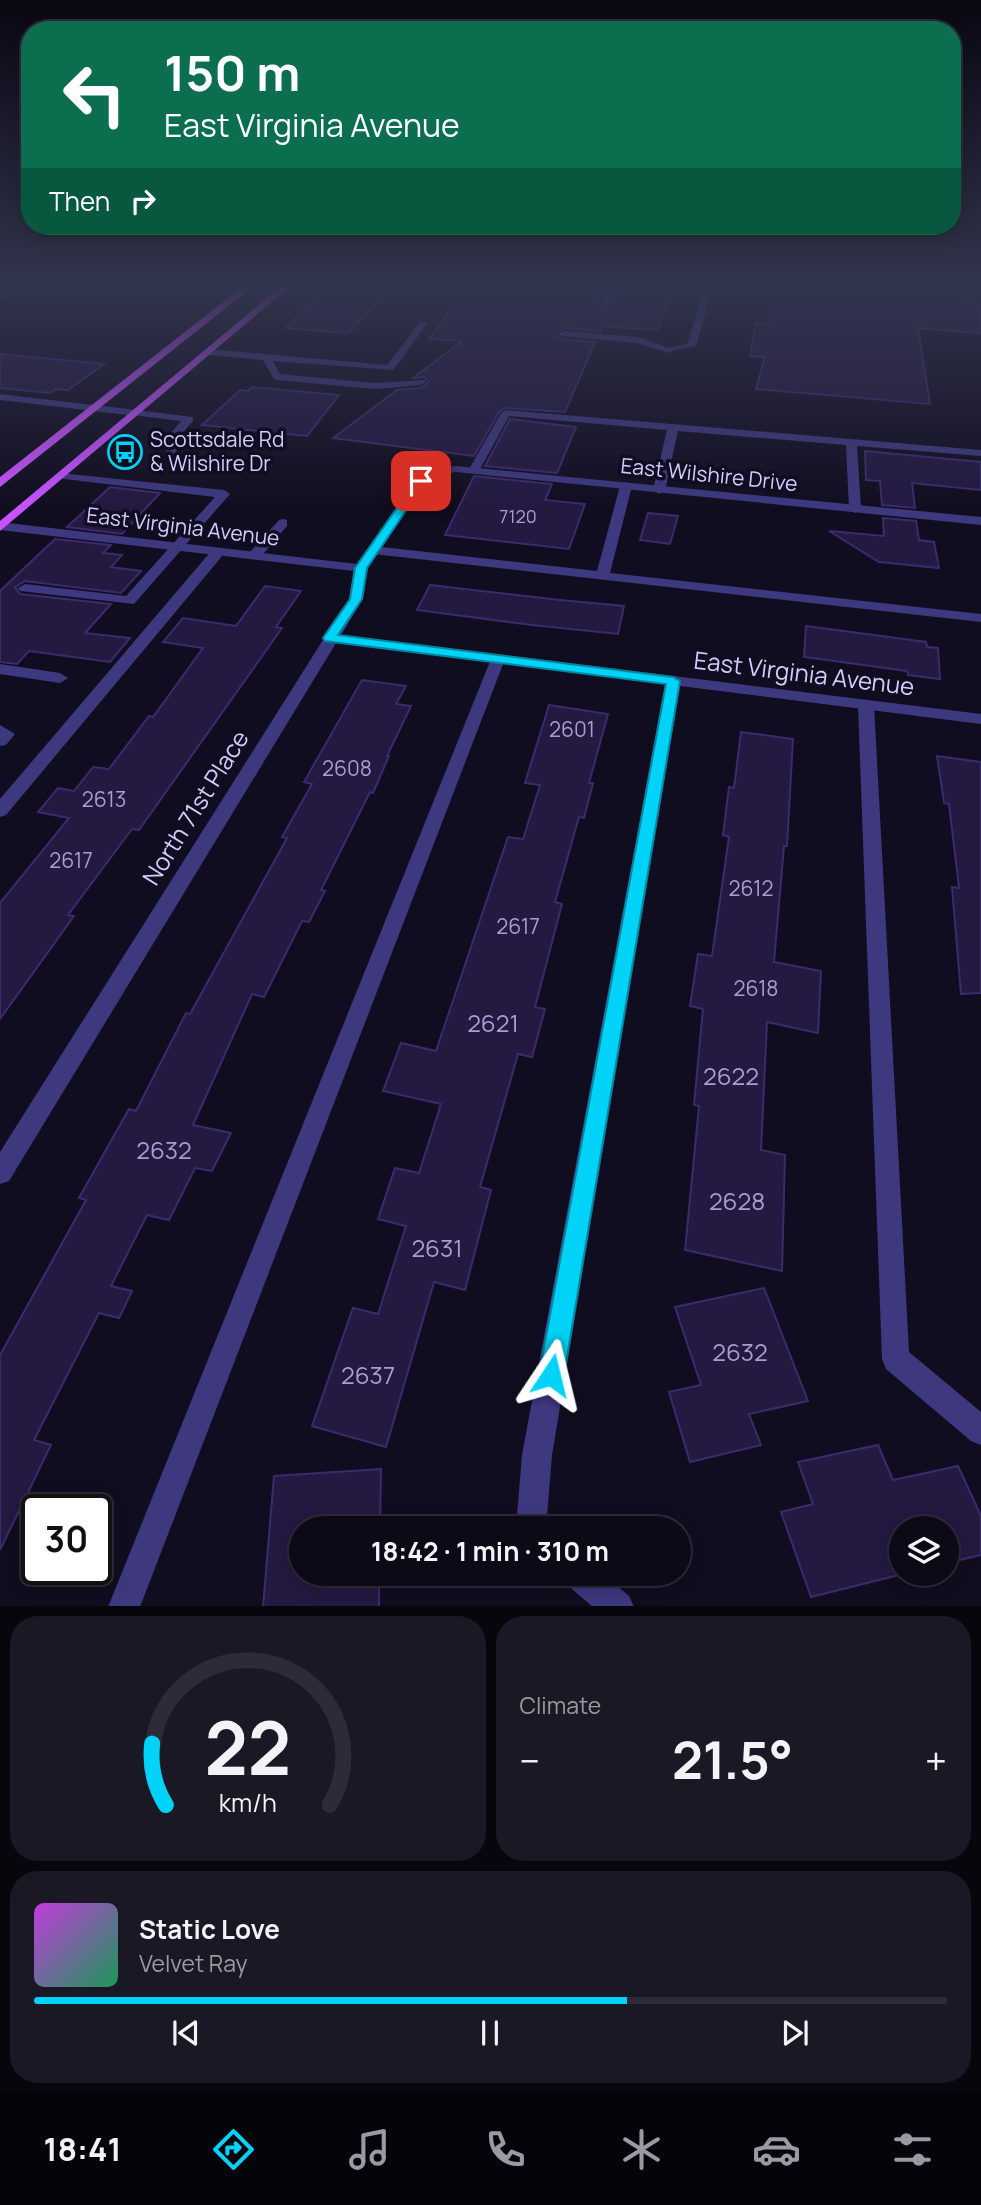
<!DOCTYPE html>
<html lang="en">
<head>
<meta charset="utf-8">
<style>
	:root { --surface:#0d0a18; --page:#1b1825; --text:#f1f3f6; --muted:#9a9aa2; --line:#2d2b37; --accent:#00d3f7 }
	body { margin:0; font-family:Manrope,sans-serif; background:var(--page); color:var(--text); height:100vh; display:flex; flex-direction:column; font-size:26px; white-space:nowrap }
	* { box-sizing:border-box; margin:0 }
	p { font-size:23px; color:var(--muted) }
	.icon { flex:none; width:38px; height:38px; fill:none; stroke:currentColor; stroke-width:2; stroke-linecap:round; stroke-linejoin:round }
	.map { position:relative; height:1606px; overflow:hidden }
	.side { display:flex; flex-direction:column; gap:10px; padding:10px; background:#07060d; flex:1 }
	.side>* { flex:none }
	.top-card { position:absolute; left:21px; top:21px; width:940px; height:214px; border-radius:28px; box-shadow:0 4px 18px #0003,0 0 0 2px var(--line); background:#0b6e4f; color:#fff; overflow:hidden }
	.controls { position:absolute; left:889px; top:1516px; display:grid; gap:14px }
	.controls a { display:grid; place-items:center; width:70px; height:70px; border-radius:50%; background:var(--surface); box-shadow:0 4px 18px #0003,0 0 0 2px var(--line); font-size:35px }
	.speed { position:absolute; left:21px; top:1494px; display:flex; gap:14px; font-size:35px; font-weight:700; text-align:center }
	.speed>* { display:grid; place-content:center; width:91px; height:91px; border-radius:50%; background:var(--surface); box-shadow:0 4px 18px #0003,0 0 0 2px var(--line); line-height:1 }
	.speed .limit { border:4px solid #111; border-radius:10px; background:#fff; color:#111 }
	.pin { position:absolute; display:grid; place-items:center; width:60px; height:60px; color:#fff; margin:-30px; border-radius:14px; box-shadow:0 4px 10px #0006 }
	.me { position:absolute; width:77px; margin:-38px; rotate:10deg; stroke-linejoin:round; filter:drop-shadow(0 0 5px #0008) }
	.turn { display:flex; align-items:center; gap:24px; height:147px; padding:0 28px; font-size:32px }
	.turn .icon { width:91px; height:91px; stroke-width:2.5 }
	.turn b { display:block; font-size:49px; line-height:60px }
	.then { display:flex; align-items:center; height:66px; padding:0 28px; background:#0003; gap:14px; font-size:26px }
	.big { font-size:52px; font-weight:700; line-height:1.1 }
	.side .card { flex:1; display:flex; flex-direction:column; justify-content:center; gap:10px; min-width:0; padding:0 24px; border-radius:28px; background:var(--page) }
	.side .dial { align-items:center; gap:0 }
	.dial svg { height:182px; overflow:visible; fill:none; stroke:var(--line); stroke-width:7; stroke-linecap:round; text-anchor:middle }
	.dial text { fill:var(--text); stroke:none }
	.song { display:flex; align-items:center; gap:21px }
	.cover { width:84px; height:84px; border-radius:10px; background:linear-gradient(135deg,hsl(290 70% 55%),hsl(150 70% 35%)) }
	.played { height:7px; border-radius:4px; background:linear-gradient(90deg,var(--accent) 65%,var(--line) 65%) }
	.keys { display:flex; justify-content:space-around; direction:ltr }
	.heat { display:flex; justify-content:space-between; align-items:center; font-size:38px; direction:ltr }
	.side .tiles { flex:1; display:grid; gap:10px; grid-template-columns:1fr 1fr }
	.card:last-child { grid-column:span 2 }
	.trip { position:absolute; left:289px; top:1516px; width:402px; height:70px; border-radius:35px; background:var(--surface); box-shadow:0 4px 18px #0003,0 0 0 2px var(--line); font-weight:700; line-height:70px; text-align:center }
	.dock { display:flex; height:112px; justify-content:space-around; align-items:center; background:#05040a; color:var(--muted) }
	.dock .icon { width:49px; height:49px }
	.dock .selected { color:var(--accent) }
	.dock b { font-size:32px; color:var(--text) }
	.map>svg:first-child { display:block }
</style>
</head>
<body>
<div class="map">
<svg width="981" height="1607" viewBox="0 0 981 1607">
	<rect width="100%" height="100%" fill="#110d20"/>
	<g fill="#231941" stroke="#3b2b6d" stroke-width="2">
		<polygon points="330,284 392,288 348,333 286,328"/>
		<polygon points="772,284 967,297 969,303 981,304 981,333 918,328 930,404 756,389 765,357 750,356 755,326 756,323 769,324"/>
		<polygon points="468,286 601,296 598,307 601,311 609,307 614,297 620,297 624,286 671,289 657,330 602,326 600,331 564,328 558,332 557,336 561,339 595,342 565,412 505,408 499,412 474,456 333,438 397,390 421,388 427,384 428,381 425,377 413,378 462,341 429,339"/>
		<polygon points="0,354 104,364 68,390 56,389 50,393 0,388"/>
		<polygon points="252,387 339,395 307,436 202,425 240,390 248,391"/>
		<polygon points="510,419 576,427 557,473 485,466"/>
		<polygon points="865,451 981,462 981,490 912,483 915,508 882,505 880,481 866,480"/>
		<polygon points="474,476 552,484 545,500 585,504 569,549 445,535"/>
		<polygon points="110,487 160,493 122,534 67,527"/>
		<polygon points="648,513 678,516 670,544 640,540"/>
		<polygon points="883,518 916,521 919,540 934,542 939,568 879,562 829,531 884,536"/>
		<polygon points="55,539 111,545 103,553 122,555 111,567 141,571 121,593 25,581 15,587 20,594 111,604 85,633 130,638 110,662 29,651 17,664 0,662 0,591"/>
		<polygon points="430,585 560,600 624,606 618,634 532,625 417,610"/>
		<polygon points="265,586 301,591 276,627 282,628 139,830 132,829 68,915 74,916 0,1019 0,903 69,818 38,812 58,788 74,791 93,767 109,769 149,716 153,717 203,648 163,642 183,618 236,626"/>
		<polygon points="806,626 926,642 927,647 938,648 940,679 908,675 907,671 804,657"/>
		<polygon points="362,680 406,686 396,704 411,706 387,756 389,756 373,793 370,792 321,890 325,891 309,922 302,921 264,997 252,994 193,1125 231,1133 212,1171 195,1168 169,1220 147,1215 111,1286 132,1291 119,1318 99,1313 34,1440 51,1445 0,1550 0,1355 86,1200 79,1198 129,1109 136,1111 186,1013 190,1014 287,838 282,837 312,784 304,782"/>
		<polygon points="549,705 608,714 589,783 593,783 584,818 579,817 555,902 562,904 535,1007 545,1009 532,1057 518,1054 480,1187 491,1190 465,1290 434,1282 386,1447 312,1426 353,1308 378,1314 406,1226 378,1219 395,1168 419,1173 441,1104 383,1091 401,1043 436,1051 508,837 523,839 540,785 525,783"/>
		<polygon points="741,732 793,739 787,846 784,846 774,962 821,971 818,1033 767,1022 761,1150 785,1155 782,1271 685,1250 699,1106 694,1105 703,1009 690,1006 698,954 712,956 729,837 723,835 729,787 734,788"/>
		<polygon points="937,756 981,762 981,993 961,994 952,887 959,888 949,804 944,803"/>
		<polygon points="764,1288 808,1401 749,1414 761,1445 690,1462 669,1392 701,1385 675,1307"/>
		<polygon points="878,1445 893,1480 958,1466 981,1516 981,1555 947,1563 947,1528 901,1528 901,1573 907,1573 811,1597 781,1512 813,1504 798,1462"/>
		<polygon points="381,1469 380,1528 301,1528 301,1573 379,1573 379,1607 263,1607 274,1476"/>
	</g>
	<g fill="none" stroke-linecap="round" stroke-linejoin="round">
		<g fill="#3e387f" fill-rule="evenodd">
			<polygon points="16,284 26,284 0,300 0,293"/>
			<polygon points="608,284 616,284 607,306 600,308"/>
			<polygon points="421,321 428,323 393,370 273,361 280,374 375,383 425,380 426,382 421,385 375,389 277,380 274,379 263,360 208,355 203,352 208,349 387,365"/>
			<polygon points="564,331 638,337 675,350 670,353 637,343 561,336 559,334"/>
			<polygon points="136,410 193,417 193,421 177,439 176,460 166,458 166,439 181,421 132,415 132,411"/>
			<polygon points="506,410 981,450 981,456 857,446 861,509 855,513 849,509 846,445 678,431 665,490 659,494 653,490 667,430 509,416 478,473 470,473 468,471 501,413"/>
			<polygon points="60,473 224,490 230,494 134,604 20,591 18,588 25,584 126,596 215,497 56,478 56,474"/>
			<polygon points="626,482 632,486 610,573 981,614 981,622 373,554 367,550 373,546 597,571 620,486"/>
			<polygon points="283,519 287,520 287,526 259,559 249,559 249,553 279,520"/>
			<polygon points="218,548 225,552 223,555 6,815 0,817 0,799 213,549"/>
			<polygon points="498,655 505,659 140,1607 108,1607 491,659"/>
			<polygon points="0,664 60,673 68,678 60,683 0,674"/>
			<polygon points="866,700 874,705 909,1352 981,1412 981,1445 971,1441 886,1369 882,1359 858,705"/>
			<polygon points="0,725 15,734 6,745 0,746"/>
		</g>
		<g fill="#3e387f" fill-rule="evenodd">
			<polygon points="706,284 714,284 696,346 667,352 667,348 687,344"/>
			<polygon points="0,394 136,410 141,413 136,416 0,400"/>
			<polygon points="456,466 981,517 981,525 456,472 437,475 425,483 368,568 363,599 341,635 981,714 981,724 680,686 552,1455 546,1528 516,1528 522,1455 665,684 336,643 9,1181 0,1184 0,1152 323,640 322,638 349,599 354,571 0,530 0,522 357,564 417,479 430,470"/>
			<polygon points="561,1573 602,1573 629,1596 634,1607 593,1607 566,1584"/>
		</g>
		<g fill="#c753ff" fill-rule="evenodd">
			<polygon points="246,284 256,284 0,487 0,477"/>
			<polygon points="284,284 293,284 0,531 0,521"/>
		</g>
	</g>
	<linearGradient id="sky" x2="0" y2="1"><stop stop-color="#090712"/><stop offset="0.56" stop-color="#32354e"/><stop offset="1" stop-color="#32354e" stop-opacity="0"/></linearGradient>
	<rect width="981" height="509" fill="url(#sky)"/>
	<polygon fill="#00d3f7" stroke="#0089a1" stroke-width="2" points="417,479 426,481 367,568 362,599 338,635 673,677 680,681 564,1375 560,1384 551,1387 543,1384 539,1375 666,684 325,641 323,638 350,599 355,568"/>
	<defs>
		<g id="bus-ring" transform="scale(1.75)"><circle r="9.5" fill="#110d20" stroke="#00d3f7" stroke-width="1.5"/><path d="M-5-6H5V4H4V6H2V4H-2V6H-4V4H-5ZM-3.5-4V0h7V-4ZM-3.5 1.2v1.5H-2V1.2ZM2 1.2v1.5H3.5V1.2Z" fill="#00d3f7"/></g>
	</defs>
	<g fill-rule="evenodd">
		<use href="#bus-ring" x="125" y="452"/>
	</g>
	<g text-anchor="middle" stroke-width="7" stroke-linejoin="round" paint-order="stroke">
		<g font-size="18" fill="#a89fd0">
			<text x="518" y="523">7120</text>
		</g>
		<g font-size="21" fill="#d4ccff" stroke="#110d20" text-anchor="start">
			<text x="150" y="447">Scottsdale Rd<tspan x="150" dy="24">&amp; Wilshire Dr</tspan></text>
		</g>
		<g font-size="21" fill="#d4ccff" stroke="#110d20">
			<text transform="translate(709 475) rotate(6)" y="7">East Wilshire Drive</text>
			<text transform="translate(183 527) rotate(7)" y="7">East Virginia Avenue</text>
		</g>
		<g font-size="21" fill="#a89fd0">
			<text x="572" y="737">2601</text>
			<text x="347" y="776">2608</text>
			<text x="104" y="807">2613</text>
			<text x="71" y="868">2617</text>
			<text x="751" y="896">2612</text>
			<text x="518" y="934">2617</text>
			<text x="756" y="996">2618</text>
		</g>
		<g font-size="24" fill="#d4ccff" stroke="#110d20">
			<text transform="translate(804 674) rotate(7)" y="8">East Virginia Avenue</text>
			<text transform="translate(196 808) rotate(-58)" y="8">North 71st Place</text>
		</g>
		<g font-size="24" fill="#a89fd0">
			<text x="493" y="1032">2621</text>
			<text x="731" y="1085">2622</text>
			<text x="164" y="1159">2632</text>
			<text x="737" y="1210">2628</text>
			<text x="437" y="1257">2631</text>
			<text x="740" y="1361">2632</text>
			<text x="368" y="1384">2637</text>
		</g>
	</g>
</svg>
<div class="controls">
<a><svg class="icon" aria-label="layers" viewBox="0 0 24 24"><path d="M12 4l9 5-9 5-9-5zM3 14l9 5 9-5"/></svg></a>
</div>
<div class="speed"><div class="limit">30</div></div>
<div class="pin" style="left:421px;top:481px;background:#d93025"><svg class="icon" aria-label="arrive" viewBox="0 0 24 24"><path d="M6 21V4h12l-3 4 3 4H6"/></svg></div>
<svg class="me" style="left:551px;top:1375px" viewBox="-20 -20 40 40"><path d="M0-17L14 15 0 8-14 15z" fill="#00d3f7" stroke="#fff" stroke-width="4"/></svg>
<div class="trip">18:42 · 1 min · 310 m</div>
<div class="top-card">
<div class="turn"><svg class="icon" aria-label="left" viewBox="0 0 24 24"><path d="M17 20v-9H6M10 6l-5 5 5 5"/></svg><div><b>150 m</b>East Virginia Avenue</div></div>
<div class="then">Then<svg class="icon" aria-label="right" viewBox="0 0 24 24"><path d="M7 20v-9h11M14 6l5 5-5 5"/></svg></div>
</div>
</div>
<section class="side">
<div class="tiles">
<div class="card dial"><svg viewBox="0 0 100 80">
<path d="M14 69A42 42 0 1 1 86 69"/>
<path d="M14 69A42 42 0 0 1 8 42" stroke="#00d3f7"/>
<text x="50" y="56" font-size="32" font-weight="700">22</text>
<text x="50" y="72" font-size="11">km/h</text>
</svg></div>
<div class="card"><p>Climate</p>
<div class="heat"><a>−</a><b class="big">21.5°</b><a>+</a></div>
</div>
<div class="card">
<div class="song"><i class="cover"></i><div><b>Static Love</b><p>Velvet Ray</p></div></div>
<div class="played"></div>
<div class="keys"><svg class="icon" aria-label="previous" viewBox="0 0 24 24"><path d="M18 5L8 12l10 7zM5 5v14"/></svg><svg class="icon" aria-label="pause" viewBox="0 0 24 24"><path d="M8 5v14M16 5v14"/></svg><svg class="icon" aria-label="next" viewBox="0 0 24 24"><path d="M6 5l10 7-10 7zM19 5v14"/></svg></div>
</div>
</div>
</section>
<nav class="dock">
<b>18:41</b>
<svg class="icon selected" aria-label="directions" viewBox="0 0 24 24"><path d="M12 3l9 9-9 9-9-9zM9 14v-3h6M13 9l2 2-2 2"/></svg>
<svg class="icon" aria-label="music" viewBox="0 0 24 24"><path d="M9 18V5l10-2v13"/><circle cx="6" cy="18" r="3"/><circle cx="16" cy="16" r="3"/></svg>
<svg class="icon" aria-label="phone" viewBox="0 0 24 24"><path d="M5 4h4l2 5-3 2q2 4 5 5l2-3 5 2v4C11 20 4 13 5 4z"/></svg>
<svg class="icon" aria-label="climate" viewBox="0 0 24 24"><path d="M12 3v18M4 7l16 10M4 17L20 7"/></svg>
<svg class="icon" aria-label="car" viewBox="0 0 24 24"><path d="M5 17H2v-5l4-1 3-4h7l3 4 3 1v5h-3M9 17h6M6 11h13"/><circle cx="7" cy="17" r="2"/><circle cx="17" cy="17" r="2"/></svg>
<svg class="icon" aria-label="filters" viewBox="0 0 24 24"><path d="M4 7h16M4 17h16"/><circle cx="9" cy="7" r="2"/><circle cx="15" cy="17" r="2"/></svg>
</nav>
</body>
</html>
